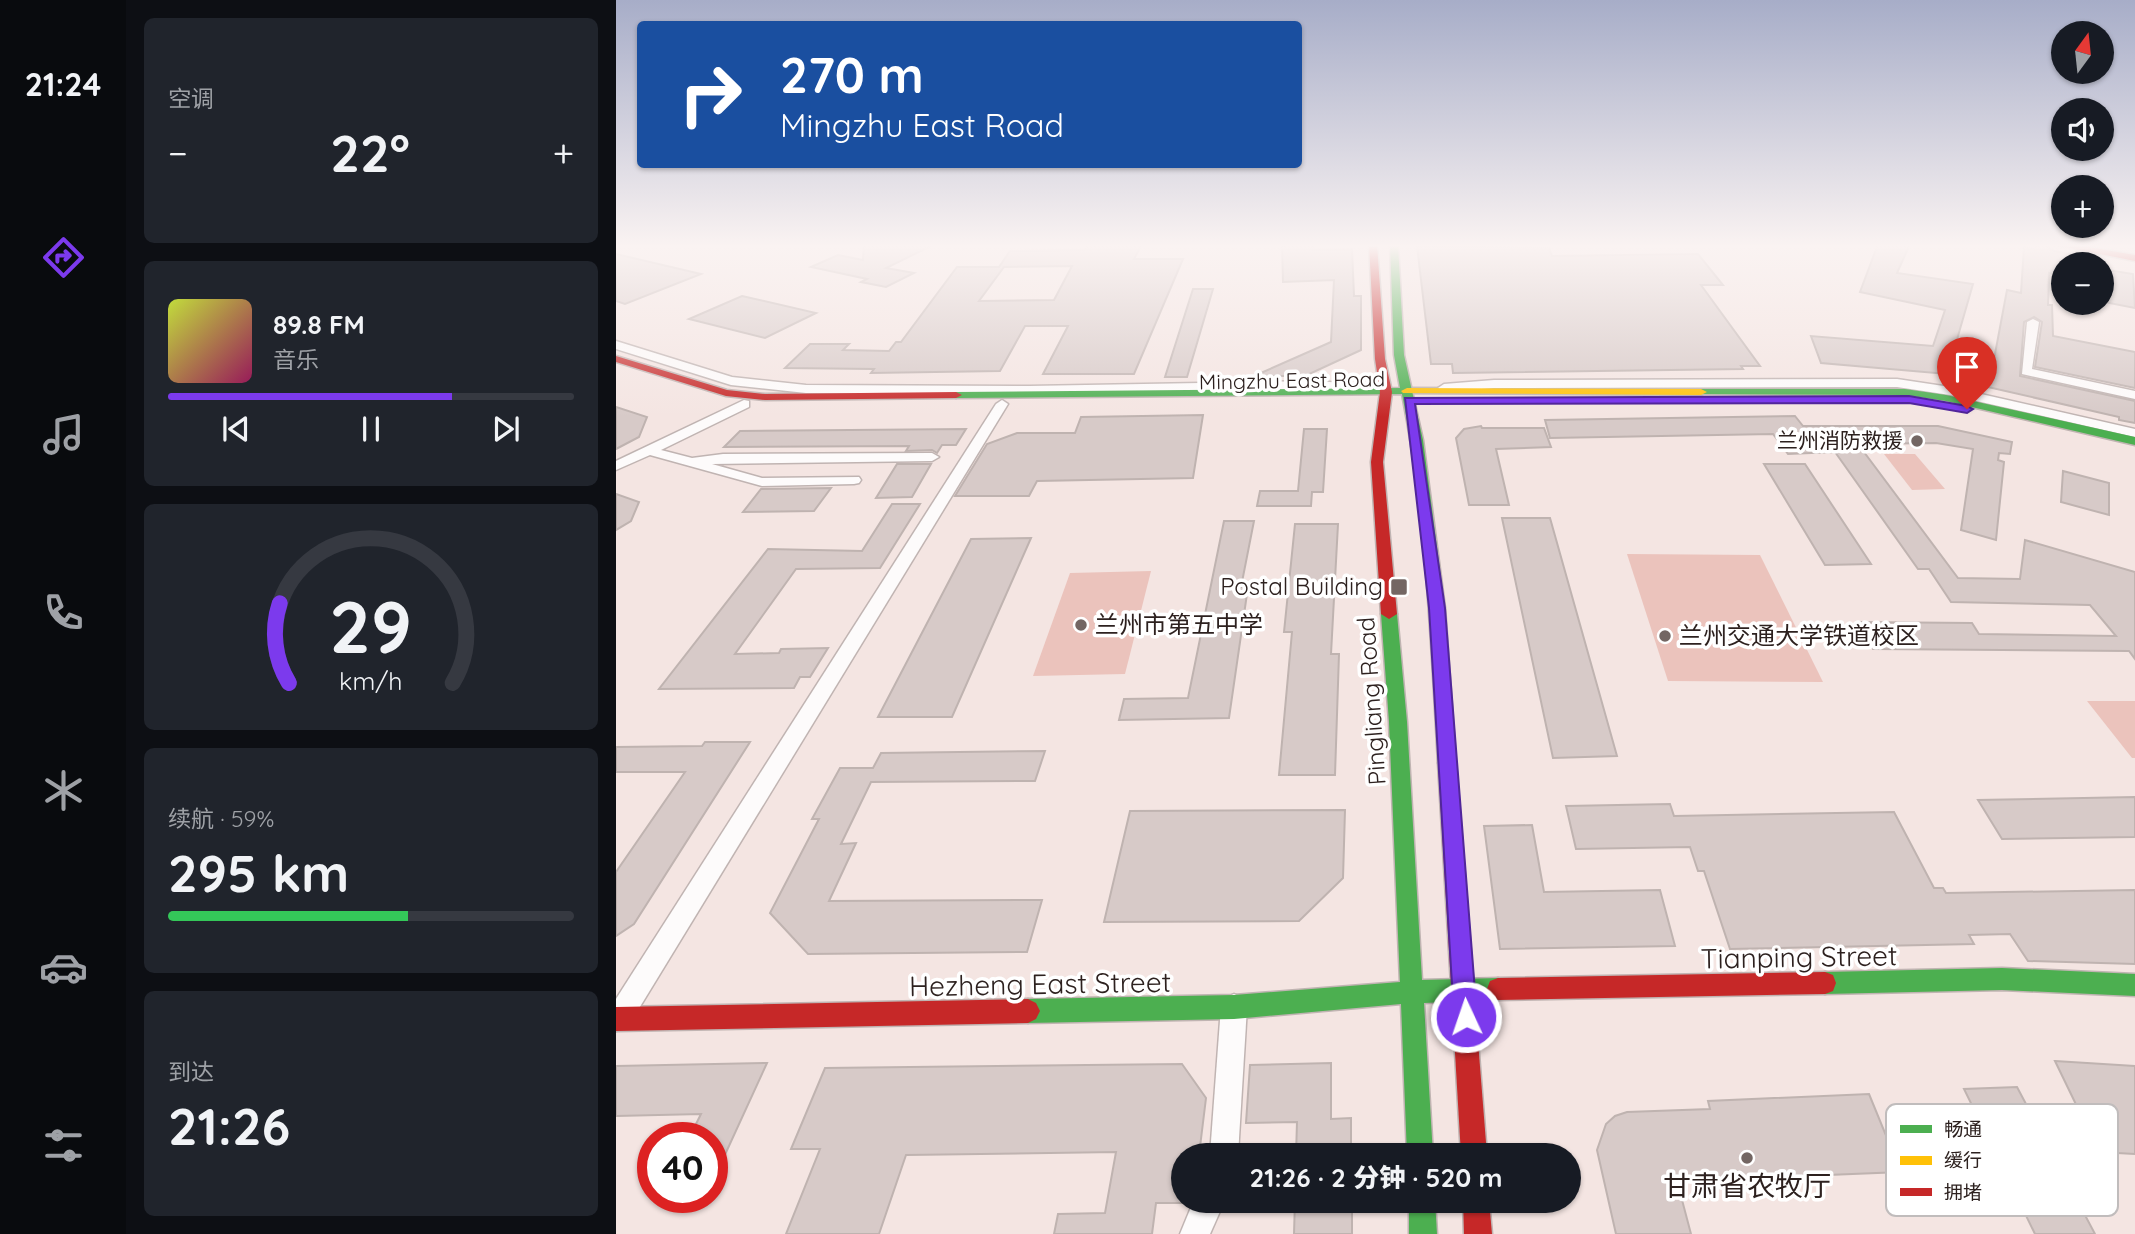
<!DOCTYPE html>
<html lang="zh">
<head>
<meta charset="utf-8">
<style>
	:root { --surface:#171b24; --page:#20242c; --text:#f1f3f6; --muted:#9ea1a6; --line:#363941; --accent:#7c3aed }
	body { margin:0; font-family:Quicksand,"Noto Sans SC",sans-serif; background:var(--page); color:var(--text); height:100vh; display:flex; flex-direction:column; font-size:26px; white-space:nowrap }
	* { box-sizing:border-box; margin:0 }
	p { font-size:23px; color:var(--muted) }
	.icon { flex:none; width:38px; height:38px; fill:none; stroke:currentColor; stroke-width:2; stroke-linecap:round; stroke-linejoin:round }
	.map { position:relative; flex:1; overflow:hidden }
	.sheet { display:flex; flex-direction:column; gap:18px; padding:18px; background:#0d0f14; width:490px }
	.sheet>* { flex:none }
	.banner { position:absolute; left:21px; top:21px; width:665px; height:147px; border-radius:7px; box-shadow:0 2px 5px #0004; background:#1a4fa0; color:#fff; overflow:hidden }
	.needle { width:46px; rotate:15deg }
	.fabs { position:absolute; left:1435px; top:21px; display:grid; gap:14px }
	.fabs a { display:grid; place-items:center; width:63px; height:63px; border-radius:50%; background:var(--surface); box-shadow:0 2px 5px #0004; font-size:35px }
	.speed { position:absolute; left:21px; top:1122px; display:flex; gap:14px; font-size:35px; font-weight:700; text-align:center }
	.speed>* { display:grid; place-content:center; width:91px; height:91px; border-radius:50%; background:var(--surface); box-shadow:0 2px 5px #0004; line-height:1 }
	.speed .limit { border:10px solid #d22; background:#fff; color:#111 }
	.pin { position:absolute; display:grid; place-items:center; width:60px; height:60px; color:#fff; margin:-72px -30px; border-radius:50% 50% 50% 0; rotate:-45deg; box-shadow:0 0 7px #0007 }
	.pin .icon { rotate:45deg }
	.me { position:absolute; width:77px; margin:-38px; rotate:357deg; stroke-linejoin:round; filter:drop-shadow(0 0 5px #0008) }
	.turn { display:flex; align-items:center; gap:24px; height:147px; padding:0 28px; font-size:32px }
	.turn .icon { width:91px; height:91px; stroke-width:2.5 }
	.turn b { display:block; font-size:49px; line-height:60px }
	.big { font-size:52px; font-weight:800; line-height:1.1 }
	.sheet .tile { flex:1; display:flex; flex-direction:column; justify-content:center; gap:10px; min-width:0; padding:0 24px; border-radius:10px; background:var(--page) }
	.sheet .dial { align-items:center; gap:0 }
	.dial svg { height:182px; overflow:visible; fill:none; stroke:var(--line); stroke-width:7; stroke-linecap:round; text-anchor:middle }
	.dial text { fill:var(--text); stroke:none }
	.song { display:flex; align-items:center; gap:21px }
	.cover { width:84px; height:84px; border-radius:10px; background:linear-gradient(135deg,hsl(70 70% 55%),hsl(330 70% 35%)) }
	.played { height:7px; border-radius:4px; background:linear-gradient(90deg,var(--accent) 70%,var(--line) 70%) }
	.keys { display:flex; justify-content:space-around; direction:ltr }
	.heat { display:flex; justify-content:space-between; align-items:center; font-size:38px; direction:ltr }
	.charge { height:10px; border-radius:5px; background:linear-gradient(90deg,#34c759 59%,var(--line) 0) }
	.trip { position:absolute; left:555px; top:1143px; width:410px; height:70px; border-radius:35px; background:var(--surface); box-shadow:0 2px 5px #0004; font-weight:800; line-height:70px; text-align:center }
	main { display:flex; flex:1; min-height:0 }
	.menu { display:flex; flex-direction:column; width:126px; justify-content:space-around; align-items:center; background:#090b0e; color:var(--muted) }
	.menu .icon { width:49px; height:49px }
	.menu .active { color:var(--accent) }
	.menu b { font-size:32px; color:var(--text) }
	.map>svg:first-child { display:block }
</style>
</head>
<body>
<main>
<nav class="menu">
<b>21:24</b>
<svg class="icon active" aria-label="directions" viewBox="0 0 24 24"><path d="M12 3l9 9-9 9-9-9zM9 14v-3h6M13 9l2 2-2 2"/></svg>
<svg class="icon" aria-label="music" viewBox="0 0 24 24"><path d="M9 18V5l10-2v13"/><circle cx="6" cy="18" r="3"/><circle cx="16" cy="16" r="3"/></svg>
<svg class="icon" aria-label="phone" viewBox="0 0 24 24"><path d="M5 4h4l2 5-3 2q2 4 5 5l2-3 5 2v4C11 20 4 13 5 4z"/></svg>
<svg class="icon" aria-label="climate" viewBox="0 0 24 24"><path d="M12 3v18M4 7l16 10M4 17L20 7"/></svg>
<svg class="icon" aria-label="car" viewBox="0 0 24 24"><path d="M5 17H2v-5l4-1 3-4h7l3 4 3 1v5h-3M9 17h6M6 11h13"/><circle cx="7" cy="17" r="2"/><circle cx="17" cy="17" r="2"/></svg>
<svg class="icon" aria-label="filters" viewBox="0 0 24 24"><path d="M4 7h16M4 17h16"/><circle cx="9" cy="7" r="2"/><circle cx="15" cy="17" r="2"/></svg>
</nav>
<section class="sheet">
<div class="tile"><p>空调</p>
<div class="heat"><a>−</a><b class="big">22°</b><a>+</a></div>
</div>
<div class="tile">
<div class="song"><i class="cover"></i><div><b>89.8 FM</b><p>音乐</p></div></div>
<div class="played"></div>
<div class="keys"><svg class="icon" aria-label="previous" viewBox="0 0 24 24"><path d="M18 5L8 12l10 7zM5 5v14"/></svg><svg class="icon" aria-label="pause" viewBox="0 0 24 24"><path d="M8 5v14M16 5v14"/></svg><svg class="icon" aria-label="next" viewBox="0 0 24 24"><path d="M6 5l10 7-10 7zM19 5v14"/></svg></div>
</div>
<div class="tile dial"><svg viewBox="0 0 100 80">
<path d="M14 69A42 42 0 1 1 86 69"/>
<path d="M14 69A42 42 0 0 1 10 34" stroke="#7c3aed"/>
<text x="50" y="56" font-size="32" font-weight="700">29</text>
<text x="50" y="72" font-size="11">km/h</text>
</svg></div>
<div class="tile"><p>续航 · 59%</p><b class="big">295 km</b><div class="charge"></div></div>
<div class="tile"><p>到达</p><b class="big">21:26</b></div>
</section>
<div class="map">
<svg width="1519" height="1234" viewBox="0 0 1519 1234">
	<rect width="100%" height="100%" fill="#f4e5e2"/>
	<g fill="#ebc3bc">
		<polygon points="1268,454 1299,454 1329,489 1296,490"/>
		<polygon points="1011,554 1144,555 1207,682 1052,681"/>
		<polygon points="535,571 509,674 417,676 454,573"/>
		<polygon points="1471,701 1519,701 1519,758 1516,758"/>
	</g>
	<g fill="#d7cac8" stroke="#bfb3b0" stroke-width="2" fill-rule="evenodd">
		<polygon points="248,244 319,244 270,268 298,273 270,287 245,282 251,279 195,267 222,255 247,260"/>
		<path d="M473 244H526L518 259H567L518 374H427L452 326H409L384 371 255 373 258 369 169 368 194 344H233L227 350 273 351 280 342H285L341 267H383L394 251 469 250ZM456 266 438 300 363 301 388 267Z"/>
		<polygon points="666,244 696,244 697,250 736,249 738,296 745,296 745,350 689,376 638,376 715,342 718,280 667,282"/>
		<polygon points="1262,244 1294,244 1281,273 1357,284 1331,374 1205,363 1195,336 1317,346 1329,310 1244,292"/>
		<polygon points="1420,244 1429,244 1438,251 1485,259 1486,264 1447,264 1447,275 1433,273 1432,305 1436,305 1437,336 1519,352 1519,388 1419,367 1426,322 1418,317 1408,322 1404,376 1519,401 1519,423 1503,420 1503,417 1341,380 1345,364 1376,370 1391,290 1405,293 1408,247 1420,249"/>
		<polygon points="801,246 933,248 936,256 1082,254 1107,285 1085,285 1144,366 1125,366 1127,369 837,373 836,364 815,364"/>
		<polygon points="0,254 85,274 9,304 0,301"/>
		<polygon points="1486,269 1517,274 1519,308 1488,302"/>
		<polygon points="577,289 597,289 571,377 549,377"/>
		<polygon points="126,296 200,313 149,338 73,319"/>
		<polygon points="0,407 31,417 23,437 0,449"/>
		<polygon points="587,415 577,478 421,481 413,496 339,496 371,444 401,433 459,433 465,417"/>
		<polygon points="1179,416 1187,426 1322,426 1396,442 1394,454 1383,453 1382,460 1388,462 1380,540 1345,530 1357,449 1320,443 1242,444 1342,578 1404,579 1409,540 1519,572 1519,659 1513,651 1257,649 1242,622 1356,623 1363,634 1500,636 1474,605 1335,602 1313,569 1302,569 1219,452 1172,454 1157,434 934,438 929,420"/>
		<polygon points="865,426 866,428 928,428 935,447 880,449 893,505 853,505 840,438 848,429"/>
		<polygon points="350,429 340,445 326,445 321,453 316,450 290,451 293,446 108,447 124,431"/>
		<polygon points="688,429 711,429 707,492 696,492 695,506 641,506 644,491 682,491"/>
		<polygon points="281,464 315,464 296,497 260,498"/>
		<polygon points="1148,464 1189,464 1255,564 1209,565"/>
		<polygon points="1447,471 1493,483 1493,515 1445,502"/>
		<polygon points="215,488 198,511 127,512 145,489"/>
		<polygon points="0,494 23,502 15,521 0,530"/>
		<polygon points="276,504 304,504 264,568 180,569 119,654 163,653 165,649 212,648 194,677 184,677 178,688 43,689 152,549 246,551"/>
		<polygon points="886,518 934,518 1001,756 937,758"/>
		<polygon points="608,521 638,521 625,587 632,587 613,718 503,720 508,699 572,698"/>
		<polygon points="679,524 722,524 715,654 723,654 719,775 663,775 676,632 668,632"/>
		<polygon points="415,538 336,717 262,717 355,539"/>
		<polygon points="89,742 134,742 18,924 0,936 0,872 69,772 0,772 0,747 86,746"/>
		<polygon points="429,751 419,781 255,782 225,844 240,843 213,901 426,900 411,952 192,954 154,913 203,819 196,819 224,768 257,768 265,753"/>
		<polygon points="1519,797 1519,837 1386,839 1362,800"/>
		<polygon points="1054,804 1058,816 1278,812 1318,888 1327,888 1330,893 1519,890 1519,964 1412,961 1394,934 1353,935 1358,944 1114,949 1088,871 1082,871 1074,847 960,849 950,806"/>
		<polygon points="729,810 727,878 683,921 488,922 514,811"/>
		<polygon points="916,825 928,892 1044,890 1059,946 884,949 868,826"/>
		<polygon points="1439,1061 1519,1066 1519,1154 1483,1152"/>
		<polygon points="151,1063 96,1183 96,1138 73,1138 85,1114 0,1116 0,1066"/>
		<polygon points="715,1063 715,1119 735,1118 735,1155 680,1155 681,1122 630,1123 634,1065"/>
		<polygon points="566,1064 590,1098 583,1155 567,1155 567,1203 540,1203 536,1234 438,1234 442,1214 489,1213 500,1152 290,1155 263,1234 170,1234 204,1149 175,1149 209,1068"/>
		<polygon points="1401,1087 1479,1234 1419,1234 1348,1089"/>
		<polygon points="1253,1094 1285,1172 1061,1181 1075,1234 1000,1234 981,1150 990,1124 999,1116 1011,1112 1094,1109 1092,1101"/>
		<polygon points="679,1200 736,1200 736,1234 678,1234"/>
	</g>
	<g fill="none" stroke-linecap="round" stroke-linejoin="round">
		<g stroke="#c0b4b2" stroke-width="3">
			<g id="street">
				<polygon points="1417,319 1423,322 1416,369 1519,391 1519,399 1406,374 1411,322"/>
				<polygon points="0,341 116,377 190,385 413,386 704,381 742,385 748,389 742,393 704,389 413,394 190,393 115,385 0,349"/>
				<polygon points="1281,379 1334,387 1519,429 1519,437 1334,395 1281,387 878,388 828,392 822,388 828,384 878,380"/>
				<polygon points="128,400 133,401 133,407 45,450 76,458 107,454 316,453 323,457 316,461 96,464 146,478 243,477 245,480 243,483 238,484 146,486 34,455 0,470 0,461"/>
				<polygon points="386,400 392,404 11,1028 0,1031 0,999 380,404"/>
				<polygon points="618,994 627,998 631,1007 622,1155 594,1155 605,1007 609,998"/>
				<polygon points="578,1200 609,1200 594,1234 564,1234"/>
			</g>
		</g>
		<g stroke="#c0b4b2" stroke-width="3">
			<g id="fast">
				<path d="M774 244H782L788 355 807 440 829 608 840 763 838 768 831 770 824 768 822 763C815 640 810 515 786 394L340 398 334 395 340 392 784 388 778 355Z"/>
				<polygon points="1085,389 1289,389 1330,395 1519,437 1519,445 1330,401 1289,395 1081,394 1079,392"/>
				<polygon points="773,609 781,614 791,722 806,980 882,978 890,981 893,989 890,997 882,1000 808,1003 817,1155 791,1155 785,1004 618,1019 412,1023 404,1019 400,1011 404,1003 412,999 618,995 784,982 773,722 765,614"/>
				<polygon points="1386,968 1519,974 1519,996 1386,990 1209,994 1201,991 1198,983 1201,975 1209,972"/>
				<polygon points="793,1200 819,1200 821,1234 793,1234"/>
			</g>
		</g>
		<g stroke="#c0b4b2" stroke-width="3">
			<polygon id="slow" points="791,388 1085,389 1091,392 1085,395 787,393 785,391"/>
		</g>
		<g stroke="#c0b4b2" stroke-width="3">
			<g id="jam">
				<polygon points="753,244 761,244 769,359 776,392 767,462 781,614 773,619 765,614 755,462 764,392 759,359"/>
				<polygon points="1434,244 1455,244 1519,255 1519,261"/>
				<polygon points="0,356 111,390 149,394 340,392 346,395 340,398 149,400 110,396 0,362"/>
				<polygon points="831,756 838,758 840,763 871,1155 845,1155 822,763 824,758"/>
				<polygon points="1209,972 1217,975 1220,983 1217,991 1209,994 882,1000 874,997 871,989 874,981 882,978"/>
				<polygon points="412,999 420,1003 424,1011 420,1019 412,1023 0,1031 0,1007"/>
				<polygon points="847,1200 873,1200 876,1234 848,1234"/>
			</g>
		</g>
		<use href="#street" fill="#fdfbfb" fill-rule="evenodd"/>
		<use href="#fast" fill="#4caf50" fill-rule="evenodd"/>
		<use href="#slow" fill="#ffc107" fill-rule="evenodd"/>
		<use href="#jam" fill="#c62828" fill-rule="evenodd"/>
	</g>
	<linearGradient id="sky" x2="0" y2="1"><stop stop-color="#a7adc8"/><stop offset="0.59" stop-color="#faf3f2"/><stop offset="1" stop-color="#faf3f2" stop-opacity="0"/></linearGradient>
	<rect width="1519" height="417" fill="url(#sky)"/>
	<polygon fill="#7c3aed" stroke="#51269a" stroke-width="2" points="1293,396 1351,406 1357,409 1351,413 1293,403 799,404 829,608 861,1017 858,1026 850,1029 841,1026 838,1017 813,608 789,398"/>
	<g fill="#736663" stroke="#fff" stroke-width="2.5">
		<circle cx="1301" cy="441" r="7"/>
		<rect x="774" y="578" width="18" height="18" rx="3.5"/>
		<circle cx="465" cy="625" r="7"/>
		<circle cx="1049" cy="636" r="7"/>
		<circle cx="1131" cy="1158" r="7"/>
	</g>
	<g text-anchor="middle" stroke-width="7" stroke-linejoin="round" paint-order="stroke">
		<g font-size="21" fill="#2d211f" stroke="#fff">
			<text transform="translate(676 381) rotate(-1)" y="7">Mingzhu East Road</text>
		</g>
		<g font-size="21" fill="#2d211f" stroke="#fff" text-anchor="end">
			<text x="1287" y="448">兰州消防救援</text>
		</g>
		<g font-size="24" fill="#2d211f" stroke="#fff" text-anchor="start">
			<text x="767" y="595" text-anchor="end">Postal Building</text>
			<text x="479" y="633">兰州市第五中学</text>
			<text x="1063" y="644">兰州交通大学铁道校区</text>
		</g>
		<g font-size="24" fill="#2d211f" stroke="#fff">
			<text transform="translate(756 701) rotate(-94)" y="8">Pingliang Road</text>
		</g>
		<g font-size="28" fill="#2d211f" stroke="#fff">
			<text transform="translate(1183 957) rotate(-1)" y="10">Tianping Street</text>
			<text transform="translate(424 984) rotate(-1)" y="10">Hezheng East Street</text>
		</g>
		<g font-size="28" fill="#2d211f" stroke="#fff">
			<text x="1131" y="1196">甘肃省农牧厅</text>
		</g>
	</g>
	<rect x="1270" y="1104" width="232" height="112" rx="10" fill="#fff" stroke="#c0bcbc" stroke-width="2"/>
	<rect x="1284" y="1125" width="32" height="8" fill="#4caf50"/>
	<rect x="1284" y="1156" width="32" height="9" fill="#ffc107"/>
	<rect x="1284" y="1188" width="32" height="8" fill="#c62828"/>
	<g font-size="19" fill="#2d211f">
		<text x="1328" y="1136">畅通</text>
		<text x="1328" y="1167">缓行</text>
		<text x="1328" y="1199">拥堵</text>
	</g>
</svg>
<div class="fabs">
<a><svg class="needle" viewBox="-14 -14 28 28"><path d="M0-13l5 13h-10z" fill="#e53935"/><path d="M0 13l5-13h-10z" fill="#9ea1a6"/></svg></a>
<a><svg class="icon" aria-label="sound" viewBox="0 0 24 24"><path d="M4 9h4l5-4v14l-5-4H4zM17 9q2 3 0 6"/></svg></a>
<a>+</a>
<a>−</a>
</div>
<div class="speed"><div class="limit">40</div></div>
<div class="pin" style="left:1351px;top:409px;background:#d93025"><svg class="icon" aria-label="arrive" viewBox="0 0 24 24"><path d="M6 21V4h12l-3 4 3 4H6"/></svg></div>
<svg class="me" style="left:850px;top:1017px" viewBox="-20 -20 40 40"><circle r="17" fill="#7c3aed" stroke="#fff" stroke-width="3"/><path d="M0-11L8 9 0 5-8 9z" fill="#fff"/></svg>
<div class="trip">21:26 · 2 分钟 · 520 m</div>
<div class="banner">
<div class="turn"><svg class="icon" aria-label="right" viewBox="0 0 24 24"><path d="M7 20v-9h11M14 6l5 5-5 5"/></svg><div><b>270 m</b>Mingzhu East Road</div></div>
</div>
</div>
</main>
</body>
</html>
